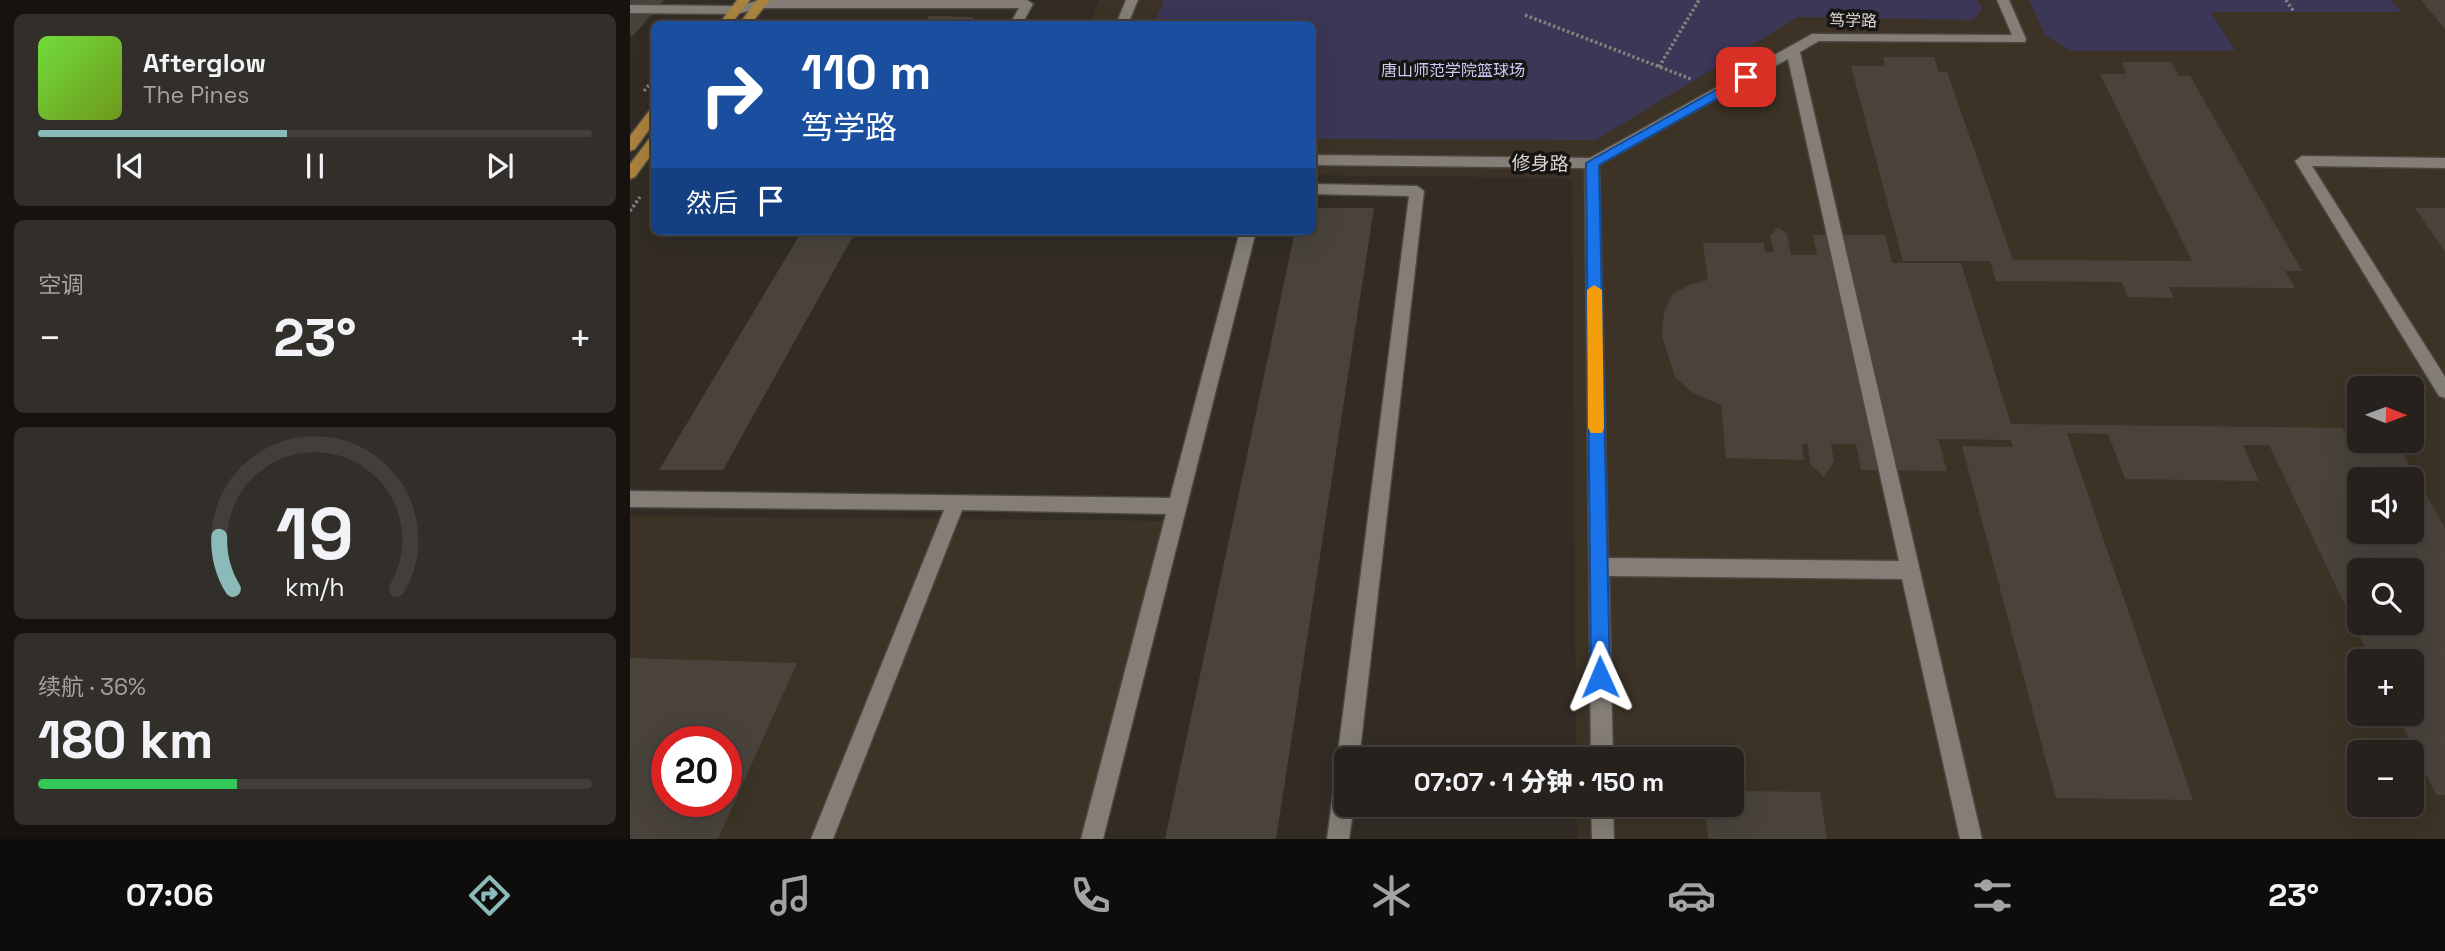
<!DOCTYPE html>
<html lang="zh">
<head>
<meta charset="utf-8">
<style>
	:root { --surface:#26211c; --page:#322e29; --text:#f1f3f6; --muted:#a4a3a3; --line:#423e3b; --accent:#8bbbb9 }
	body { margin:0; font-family:"Space Grotesk","Noto Sans SC",sans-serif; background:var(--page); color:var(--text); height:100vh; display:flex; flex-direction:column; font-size:26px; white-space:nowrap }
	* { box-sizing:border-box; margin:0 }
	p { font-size:23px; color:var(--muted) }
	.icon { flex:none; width:38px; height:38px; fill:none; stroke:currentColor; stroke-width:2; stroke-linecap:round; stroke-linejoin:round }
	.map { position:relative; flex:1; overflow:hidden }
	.panel { display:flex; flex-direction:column; gap:14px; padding:14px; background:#15120f; width:630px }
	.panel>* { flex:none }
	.top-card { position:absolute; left:21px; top:21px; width:665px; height:214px; border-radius:10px; box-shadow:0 7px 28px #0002,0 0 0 2px var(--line); background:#1a4fa0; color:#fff; overflow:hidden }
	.needle { width:46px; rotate:91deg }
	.buttons { position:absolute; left:1717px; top:376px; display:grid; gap:14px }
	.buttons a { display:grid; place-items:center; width:77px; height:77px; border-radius:10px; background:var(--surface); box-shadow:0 7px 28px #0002,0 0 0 2px var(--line); font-size:35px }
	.speed { position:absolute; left:21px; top:726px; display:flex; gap:14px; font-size:35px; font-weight:700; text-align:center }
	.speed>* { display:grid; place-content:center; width:91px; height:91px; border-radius:50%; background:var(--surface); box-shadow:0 7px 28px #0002,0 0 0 2px var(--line); line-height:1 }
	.speed .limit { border:10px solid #d22; background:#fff; color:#111 }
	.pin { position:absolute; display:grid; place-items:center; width:60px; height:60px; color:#fff; margin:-30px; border-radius:14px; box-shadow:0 4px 10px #0006 }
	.me { position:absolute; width:77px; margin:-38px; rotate:359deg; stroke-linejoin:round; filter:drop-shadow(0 0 5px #0008) }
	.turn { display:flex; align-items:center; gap:24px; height:147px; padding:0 35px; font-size:32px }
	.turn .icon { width:91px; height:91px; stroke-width:2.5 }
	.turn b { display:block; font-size:49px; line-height:60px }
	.then { display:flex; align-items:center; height:66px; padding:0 35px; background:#0003; gap:14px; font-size:26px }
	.big { font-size:52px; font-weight:800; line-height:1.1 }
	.panel .widget { flex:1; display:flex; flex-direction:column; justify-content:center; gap:10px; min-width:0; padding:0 24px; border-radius:10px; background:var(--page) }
	.panel .dial { align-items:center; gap:0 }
	.dial svg { height:182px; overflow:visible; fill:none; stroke:var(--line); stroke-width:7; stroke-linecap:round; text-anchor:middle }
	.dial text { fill:var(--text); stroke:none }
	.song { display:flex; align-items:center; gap:21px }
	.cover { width:84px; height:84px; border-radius:10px; background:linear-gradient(135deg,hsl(100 70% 55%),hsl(80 70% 35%)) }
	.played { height:7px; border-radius:4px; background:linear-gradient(90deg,var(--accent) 45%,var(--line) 45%) }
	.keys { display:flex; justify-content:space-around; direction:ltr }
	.heat { display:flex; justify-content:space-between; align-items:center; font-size:38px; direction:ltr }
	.charge { height:10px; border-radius:5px; background:linear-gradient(90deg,#34c759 36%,var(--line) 0) }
	.trip { position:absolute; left:704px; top:747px; width:410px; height:70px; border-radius:10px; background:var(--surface); box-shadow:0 7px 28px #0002,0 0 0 2px var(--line); font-weight:800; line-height:70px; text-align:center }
	.tab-bar { display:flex; height:112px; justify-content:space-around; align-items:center; background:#0f0d0b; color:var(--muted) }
	.tab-bar .icon { width:49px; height:49px }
	.tab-bar .active { color:var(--accent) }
	.tab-bar b { font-size:32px; color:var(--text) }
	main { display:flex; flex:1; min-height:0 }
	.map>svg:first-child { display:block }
</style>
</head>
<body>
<main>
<section class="panel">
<div class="widget">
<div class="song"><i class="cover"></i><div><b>Afterglow</b><p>The Pines</p></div></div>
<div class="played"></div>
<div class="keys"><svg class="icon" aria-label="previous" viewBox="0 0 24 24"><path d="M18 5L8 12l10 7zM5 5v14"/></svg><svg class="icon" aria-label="pause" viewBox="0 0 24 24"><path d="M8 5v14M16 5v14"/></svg><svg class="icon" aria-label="next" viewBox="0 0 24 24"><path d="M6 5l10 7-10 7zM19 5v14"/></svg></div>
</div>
<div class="widget"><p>空调</p>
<div class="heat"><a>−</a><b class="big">23°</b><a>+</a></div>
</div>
<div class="widget dial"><svg viewBox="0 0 100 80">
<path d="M14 69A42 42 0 1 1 86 69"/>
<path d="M14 69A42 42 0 0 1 8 46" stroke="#8bbbb9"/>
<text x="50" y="56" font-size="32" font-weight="700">19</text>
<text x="50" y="72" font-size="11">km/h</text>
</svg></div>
<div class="widget"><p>续航 · 36%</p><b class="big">180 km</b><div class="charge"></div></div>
</section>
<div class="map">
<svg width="1815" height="839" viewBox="0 0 1815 839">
	<rect width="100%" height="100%" fill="#322c25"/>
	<g fill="#3c3326" fill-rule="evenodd">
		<path d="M469 0H1815V839H947V805H1101V760L946 759 942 178 683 175 682 24H459ZM1729 388H1782V441H1729ZM1729 480H1782V532H1729ZM1729 570H1782V623H1729ZM1729 662H1782V714H1729ZM1729 752H1782V805H1729Z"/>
		<path d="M0 516 537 521 457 839H0ZM37 742H96V802H37Z"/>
	</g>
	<g fill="#3c3657">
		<polygon points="534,0 1348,0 1352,9 1343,20 1168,17 966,140 683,139 682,24 524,24"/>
		<polygon points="1399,0 1761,0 1771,12 1581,12 1605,51 1441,51 1415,35"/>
	</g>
	<g fill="#49433c" fill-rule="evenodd">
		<polygon points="0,0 34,0 3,36 0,35"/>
		<polygon points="1791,0 1815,0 1815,29"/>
		<polygon points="299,16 344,17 340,24 295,24"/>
		<polygon points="1253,57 1304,57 1309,72 1317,72 1383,260 1562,261 1470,74 1497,74 1491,62 1541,62 1549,76 1560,76 1672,271 1655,271 1665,288 1539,287 1544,298 1498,297 1492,282 1366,281 1360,261 1273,261 1221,66 1255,66"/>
		<polygon points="682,208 744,208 646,839 535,839 665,231 682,231"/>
		<polygon points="1785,208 1815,208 1815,252"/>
		<path d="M1148 227 1157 234 1161 255H1187L1183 235H1255L1262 263H1331L1381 424 1712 428 1719 441 1766 442 1815 528V795H1806L1767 714H1782V662H1742L1639 445H1613L1629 481 1495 479 1478 434 1437 433 1563 800 1426 798 1332 446 1383 447 1381 440 1308 439 1317 471 1231 470 1226 444H1201L1204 461 1194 477 1180 464 1178 444H1172L1174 460 1096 458 1091 405 1063 393 1045 377 1032 336 1034 312 1043 294 1059 285 1078 280 1073 243H1134L1135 252H1144L1140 236ZM1729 480H1782V532H1729ZM1729 570H1782V623H1729Z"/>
		<polygon points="172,231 226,231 93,470 29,470"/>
		<path d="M0 658 167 663 88 839H0ZM37 742H96V802H37Z"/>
		<polygon points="1101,791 1190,792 1197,839 1078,839 1075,805 1101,805"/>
	</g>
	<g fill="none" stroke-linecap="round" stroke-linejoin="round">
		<g stroke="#4b4741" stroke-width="3">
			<g id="minor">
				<polygon points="131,0 397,0 403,4 392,24 380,24 389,8 131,8 106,14 0,13 0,5 106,6"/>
				<polygon points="496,0 508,0 498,24 486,24"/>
				<path d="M1367 0H1379L1396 39 1395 42 1189 41 1170 52 1352 839H1330L1272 579 979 576 983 760H961L955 168 682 165V155L960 158 1182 34 1382 35ZM1158 59 1269 561 978 558 969 165Z"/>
				<polygon points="1672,156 1815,158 1815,168 1682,166 1815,377 1815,398 1809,396 1665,161"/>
				<polygon points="682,184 787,186 794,191 729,760 716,760 716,805 724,805 719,839 697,839 705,779 708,771 714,769 707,760 779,196 682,194"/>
				<polygon points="610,231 626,231 473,839 451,839 536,514 332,510 203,839 181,839 314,510 0,507 0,491 540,498"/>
				<polygon points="961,805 983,805 984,839 962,839"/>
			</g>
		</g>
		<g stroke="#4b4741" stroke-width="3">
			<g id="major">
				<polygon points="107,0 120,0 101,24 89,24"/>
				<polygon points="127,0 140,0 121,24 109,24"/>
				<polygon points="24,110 24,123 5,149 0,151 0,136 19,111"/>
				<polygon points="24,137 24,151 5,177 0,179 0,164 19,139"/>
			</g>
		</g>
		<g stroke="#86817b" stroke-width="3.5" stroke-dasharray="2.5 2.5" stroke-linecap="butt">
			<polyline points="1656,0 1664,12"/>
			<polyline points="895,15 1061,79"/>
			<polyline points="1029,67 1069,0"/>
			<polyline points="14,91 24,79"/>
			<polyline points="0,211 10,197"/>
		</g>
		<use href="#minor" fill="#847e76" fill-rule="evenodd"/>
		<use href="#major" fill="#aa833e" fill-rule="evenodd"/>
	</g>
	<polygon fill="#1a73e8" stroke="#114b97" stroke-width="2" points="1116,73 1122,77 1120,80 969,165 980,677 977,683 970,686 964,683 961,677 956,163"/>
	<polygon fill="#f59e0b" points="964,285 972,290 974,428 972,433 961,433 958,428 957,290"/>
	<g text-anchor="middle" stroke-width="7" stroke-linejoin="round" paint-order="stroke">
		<g font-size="16" fill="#dad7d2" stroke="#171512">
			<text transform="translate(1223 20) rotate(1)" y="6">笃学路</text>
		</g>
		<g font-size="16" fill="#cfc7f7" stroke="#171512">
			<text x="823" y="76">唐山师范学院篮球场</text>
		</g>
		<g font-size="19" fill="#dad7d2" stroke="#171512">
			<text transform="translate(910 163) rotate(1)" y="7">修身路</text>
		</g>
	</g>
</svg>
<div class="buttons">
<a><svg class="needle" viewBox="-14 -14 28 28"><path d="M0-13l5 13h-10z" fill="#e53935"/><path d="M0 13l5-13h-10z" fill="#a4a3a3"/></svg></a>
<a><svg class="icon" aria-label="sound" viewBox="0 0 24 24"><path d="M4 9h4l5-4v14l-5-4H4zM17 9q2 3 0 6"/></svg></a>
<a><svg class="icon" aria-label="search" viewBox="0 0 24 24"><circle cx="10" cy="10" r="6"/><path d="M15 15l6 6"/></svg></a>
<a>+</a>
<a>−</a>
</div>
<div class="speed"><div class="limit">20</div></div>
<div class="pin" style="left:1116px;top:77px;background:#d93025"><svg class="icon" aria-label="arrive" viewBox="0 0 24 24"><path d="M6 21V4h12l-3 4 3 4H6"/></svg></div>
<svg class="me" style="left:970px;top:677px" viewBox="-20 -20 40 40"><path d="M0-17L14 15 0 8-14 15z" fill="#1a73e8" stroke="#fff" stroke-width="4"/></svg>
<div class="trip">07:07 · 1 分钟 · 150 m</div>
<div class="top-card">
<div class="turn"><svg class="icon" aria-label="right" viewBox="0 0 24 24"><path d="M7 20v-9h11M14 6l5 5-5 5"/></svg><div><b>110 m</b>笃学路</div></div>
<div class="then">然后<svg class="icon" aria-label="arrive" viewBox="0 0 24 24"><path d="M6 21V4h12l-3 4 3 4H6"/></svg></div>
</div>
</div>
</main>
<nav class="tab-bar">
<b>07:06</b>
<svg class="icon active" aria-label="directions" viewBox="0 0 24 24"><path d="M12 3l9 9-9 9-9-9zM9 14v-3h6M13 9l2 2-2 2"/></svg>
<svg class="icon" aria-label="music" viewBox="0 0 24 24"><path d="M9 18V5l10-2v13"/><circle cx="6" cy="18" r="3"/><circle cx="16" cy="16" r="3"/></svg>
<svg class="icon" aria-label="phone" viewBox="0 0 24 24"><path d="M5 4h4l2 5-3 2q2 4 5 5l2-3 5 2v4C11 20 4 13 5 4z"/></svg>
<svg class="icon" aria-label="climate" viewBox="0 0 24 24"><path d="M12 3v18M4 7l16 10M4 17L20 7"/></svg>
<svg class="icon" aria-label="car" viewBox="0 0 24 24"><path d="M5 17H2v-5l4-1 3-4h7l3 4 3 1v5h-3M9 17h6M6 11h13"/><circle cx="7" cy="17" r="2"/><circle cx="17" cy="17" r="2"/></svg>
<svg class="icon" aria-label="filters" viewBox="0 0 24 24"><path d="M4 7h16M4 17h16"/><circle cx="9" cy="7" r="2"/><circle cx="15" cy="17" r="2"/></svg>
<b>23°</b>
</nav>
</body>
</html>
